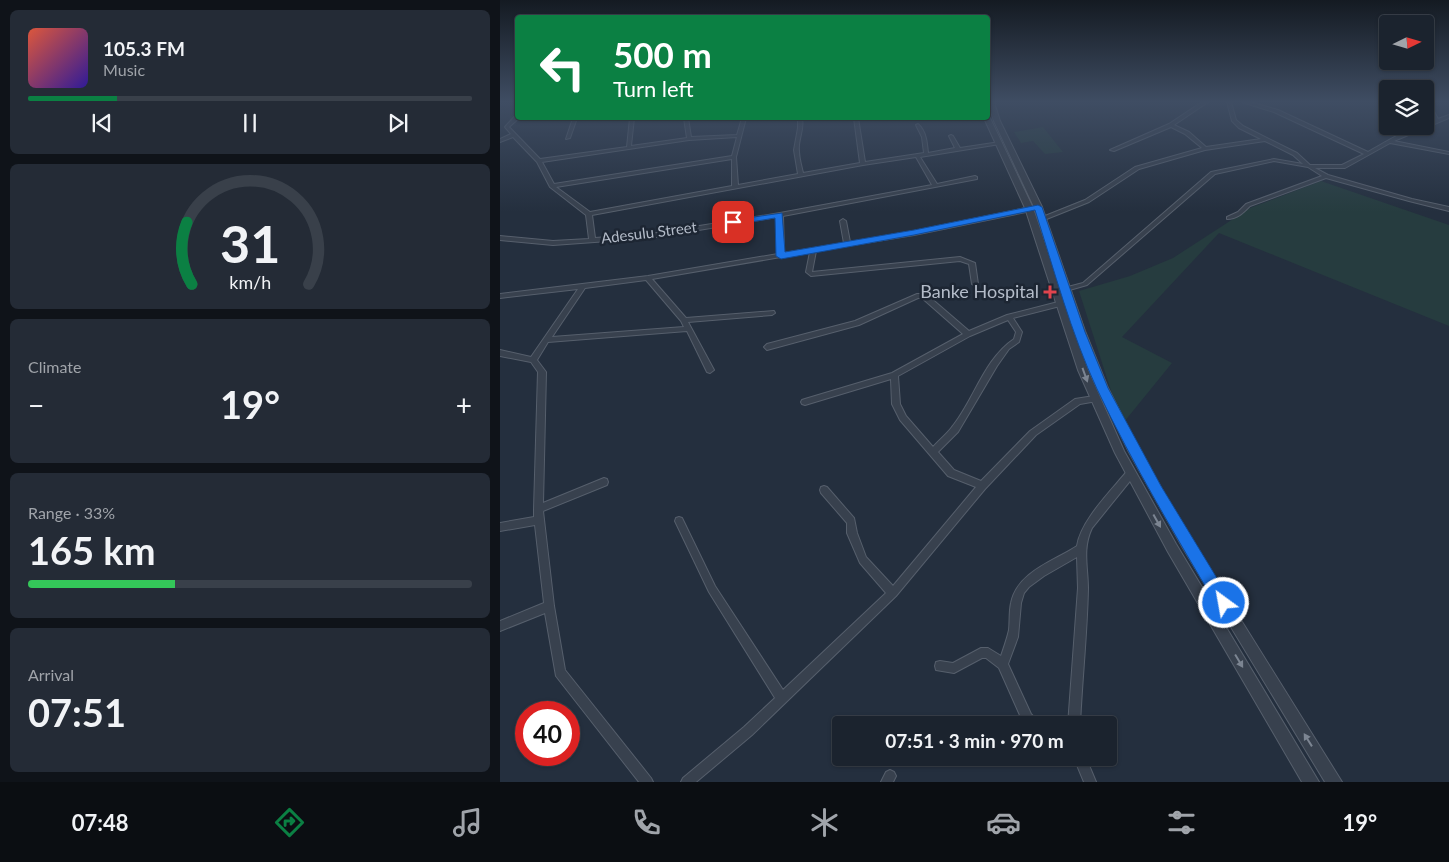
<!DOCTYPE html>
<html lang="en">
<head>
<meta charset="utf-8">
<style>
	:root { --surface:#1b232e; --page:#242b36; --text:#f1f3f6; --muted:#a0a4aa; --line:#39404a; --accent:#0b8043 }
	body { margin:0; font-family:Lato,sans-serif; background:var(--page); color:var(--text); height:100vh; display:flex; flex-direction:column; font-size:19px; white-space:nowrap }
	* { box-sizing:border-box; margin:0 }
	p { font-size:16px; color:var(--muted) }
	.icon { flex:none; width:28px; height:28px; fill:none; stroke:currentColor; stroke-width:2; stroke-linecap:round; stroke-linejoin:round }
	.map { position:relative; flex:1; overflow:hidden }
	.side { display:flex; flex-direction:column; gap:10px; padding:10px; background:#0f1319; width:500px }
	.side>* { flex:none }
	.banner { position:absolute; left:15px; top:15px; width:475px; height:105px; border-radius:5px; box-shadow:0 1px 4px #0004,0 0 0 1px var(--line); background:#0b8043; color:#fff; overflow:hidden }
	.needle { width:32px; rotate:85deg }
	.controls { position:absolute; left:879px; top:15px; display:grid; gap:10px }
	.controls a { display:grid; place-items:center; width:55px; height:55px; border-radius:5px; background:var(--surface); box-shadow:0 1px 4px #0004,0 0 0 1px var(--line); font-size:25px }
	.speed { position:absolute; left:15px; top:701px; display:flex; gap:10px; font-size:25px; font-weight:700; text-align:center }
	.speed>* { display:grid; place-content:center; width:65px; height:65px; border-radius:50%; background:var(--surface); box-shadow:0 1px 4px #0004,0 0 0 1px var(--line); line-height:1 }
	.speed .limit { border:8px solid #d22; background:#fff; color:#111 }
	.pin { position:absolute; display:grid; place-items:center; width:42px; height:42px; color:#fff; margin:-21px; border-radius:10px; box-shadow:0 2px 8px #0006 }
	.me { position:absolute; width:55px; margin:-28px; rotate:328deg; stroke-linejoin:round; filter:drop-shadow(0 0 4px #0008) }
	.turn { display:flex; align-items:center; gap:18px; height:105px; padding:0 15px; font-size:22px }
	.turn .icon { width:65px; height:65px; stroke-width:2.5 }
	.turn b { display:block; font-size:35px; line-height:42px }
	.big { font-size:38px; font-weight:700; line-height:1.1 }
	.side .widget { flex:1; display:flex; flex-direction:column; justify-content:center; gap:8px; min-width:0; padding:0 18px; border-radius:8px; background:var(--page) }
	.side .dial { align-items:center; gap:0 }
	.dial svg { height:130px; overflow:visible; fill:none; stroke:var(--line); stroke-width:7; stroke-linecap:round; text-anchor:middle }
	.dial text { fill:var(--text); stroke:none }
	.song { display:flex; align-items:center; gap:15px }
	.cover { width:60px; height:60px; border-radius:8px; background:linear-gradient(135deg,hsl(10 70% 55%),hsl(250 70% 35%)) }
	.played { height:5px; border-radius:2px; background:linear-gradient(90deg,var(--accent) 20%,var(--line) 20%) }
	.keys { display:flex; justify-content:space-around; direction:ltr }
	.heat { display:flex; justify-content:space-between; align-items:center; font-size:28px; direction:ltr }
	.charge { height:8px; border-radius:4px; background:linear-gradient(90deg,#34c759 33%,var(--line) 0) }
	.trip { position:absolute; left:332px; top:716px; width:285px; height:50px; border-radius:5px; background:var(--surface); box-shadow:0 1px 4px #0004,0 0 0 1px var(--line); font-weight:700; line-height:50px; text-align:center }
	.menu { display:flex; height:80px; justify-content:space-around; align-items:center; background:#0b0e12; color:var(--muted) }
	.menu .icon { width:35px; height:35px }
	.menu .current { color:var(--accent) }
	.menu b { font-size:22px; color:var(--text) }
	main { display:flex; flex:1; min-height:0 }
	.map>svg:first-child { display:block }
</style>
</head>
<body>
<main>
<section class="side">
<div class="widget">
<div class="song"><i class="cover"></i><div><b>105.3 FM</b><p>Music</p></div></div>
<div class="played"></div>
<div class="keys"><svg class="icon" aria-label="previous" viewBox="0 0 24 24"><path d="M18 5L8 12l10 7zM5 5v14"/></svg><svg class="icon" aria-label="pause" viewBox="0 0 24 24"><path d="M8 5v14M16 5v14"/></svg><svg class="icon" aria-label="next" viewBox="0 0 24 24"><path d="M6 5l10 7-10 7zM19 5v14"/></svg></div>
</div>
<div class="widget dial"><svg viewBox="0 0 100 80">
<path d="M14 69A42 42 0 1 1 86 69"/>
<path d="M14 69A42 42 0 0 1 11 31" stroke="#0b8043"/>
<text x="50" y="56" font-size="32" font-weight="700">31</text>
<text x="50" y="72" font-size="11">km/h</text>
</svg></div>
<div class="widget"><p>Climate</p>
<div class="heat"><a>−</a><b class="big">19°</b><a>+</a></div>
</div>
<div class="widget"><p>Range · 33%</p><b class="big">165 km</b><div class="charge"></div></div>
<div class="widget"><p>Arrival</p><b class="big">07:51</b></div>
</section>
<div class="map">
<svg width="949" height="782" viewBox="0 0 949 782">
	<rect width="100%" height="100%" fill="#242f3e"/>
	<g fill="#263c3f">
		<polygon points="543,127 563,152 545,154 533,141 521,143 514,132"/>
		<polygon points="821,181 949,225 949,326 719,233 622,337 672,363 624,422 613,397 579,291 630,276 673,258 750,208"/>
	</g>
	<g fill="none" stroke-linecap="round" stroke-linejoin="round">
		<g stroke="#565f6c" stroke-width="2">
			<g id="minor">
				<path d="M702 102H708L674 125 689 132 706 147 761 139 739 128 732 121 727 102H731L736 120 743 126 797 153 810 165H842L864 154 774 112 742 102H750L778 110 868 152C881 145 910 126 925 126V124L935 120 925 105V102H927L931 106 938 119 949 115V118L894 141 949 152V154L890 143 845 168H815L828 175 912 199 949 207V211L909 201 826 178 750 206C743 213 737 219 727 219V217L738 212 746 204 822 176 808 167 774 161 715 174 587 285 566 291 564 290V288L583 283 711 172 774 159 803 164 793 155 765 141 705 150 639 169 589 202 544 220H540V218L585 200 635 167 702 148 685 134 671 127 614 151 610 150 669 124Z"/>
				<path d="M16 115H18V118H19L9 127 40 159 127 147 130 118H134L131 146 187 138 184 118H188L191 137 237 135 242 118H246L236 157 238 185 298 174 294 150 298 128V118H302C304 128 300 135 299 145 298 155 301 164 303 173L360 163 354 118H358L365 162 424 153 422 137 416 125 418 124C426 131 427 142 428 153L455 148 449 136 451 135 453 136 460 148 500 142 502 143 500 144 420 157 437 184 475 176 477 177V179L283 216 284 253 344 243 340 221 343 219 346 221 350 242 414 231 536 206 539 208 536 210 414 235 316 251 312 272 460 257 475 263 478 284 475 286 472 284 469 264 460 261 311 276 306 272 310 252 152 279 186 318 274 311 275 313 272 315 188 322 214 370 210 373 207 372 187 331 48 342 37 360 46 372 43 503 104 478 107 479 108 482 107 485 43 511 54 606 65 670 151 778 153 782H139L56 676 45 613 0 631V621L44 603 35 525 0 531V523L34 517V509L38 372 31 362 0 356V350L31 357 78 289 0 298V294L148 276 278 254 277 217 150 238 53 245 0 240V236L53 241 89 239 86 215 50 187 37 162 13 137 0 142V139L11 134 5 127ZM237 137 232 156 54 184 42 162 189 140ZM416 157 432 185 280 213 150 234 95 238 92 215 363 165ZM232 159V186L90 212 56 187ZM146 280 181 321 184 327 52 337 85 288Z"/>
				<polygon points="73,118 77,118 70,138 66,139"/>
				<path d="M417 294H426L469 331 507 315 562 301 565 303 564 305 513 318 522 332 519 342 509 349 497 366 458 432 438 452 454 470 481 481 530 431 575 399 594 396 597 397 598 399 597 401 580 404 536 435 485 489 396 596 252 735 196 782H181L183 778 244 727 275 698 209 592 175 521 176 518 179 517 182 518 215 586 283 690 386 593 360 563 347 533V523L321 493 320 490 321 487 324 486 327 487 354 518 357 533 366 557 393 586 476 487 448 476 400 420 392 404 391 379 305 405 302 404 301 402 302 400 305 399 392 373 463 334 422 298H418L359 325 267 350 264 347 267 344 355 321ZM508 320 516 332 514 339C484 359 474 400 452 427 447 434 439 440 433 447L406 416 400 404 398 376 470 336Z"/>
				<path d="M631 469 634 470 635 473 634 476 592 528C582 549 588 567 588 589 587 634 582 680 580 725H568L578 588 577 557 544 576 529 587 524 593 521 603 518 637 508 664 531 714 538 721 540 725H526L523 722 499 668 486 658H482L454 673 436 670 435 666 436 662 440 661 453 663 481 648H488L501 656C504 647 507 639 509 630 510 621 509 612 511 603 517 572 554 561 577 546 581 520 611 491 628 470Z"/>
				<polygon points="574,758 586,758 596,782 584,782"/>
				<polygon points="390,770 394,772 396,776 393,782 381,782 386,772"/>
			</g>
		</g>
		<g stroke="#565f6c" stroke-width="2">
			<g id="tertiary">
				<polygon points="488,102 494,102 500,121 542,207 585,331 608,388 637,446 691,540 842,782 825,782 683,548 629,452 598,388 575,331 534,207 494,121"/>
				<polygon points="488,116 490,118 533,208 588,370 624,451 676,544 819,782 802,782 668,552 615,453 578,370 525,208 484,118"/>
			</g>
		</g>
		<use href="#minor" fill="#38414e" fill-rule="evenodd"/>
		<use href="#tertiary" fill="#38414e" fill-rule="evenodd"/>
	</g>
	<defs><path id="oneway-solid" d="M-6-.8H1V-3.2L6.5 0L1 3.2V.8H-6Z" transform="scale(1.25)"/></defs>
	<g fill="#7c8592">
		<use href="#oneway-solid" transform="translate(585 375) rotate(70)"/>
		<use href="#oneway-solid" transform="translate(657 521) rotate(61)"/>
		<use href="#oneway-solid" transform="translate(739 661) rotate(59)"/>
		<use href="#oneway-solid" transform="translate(808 740) rotate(-122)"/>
	</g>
	<linearGradient id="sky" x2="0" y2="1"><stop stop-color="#141a22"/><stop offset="0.48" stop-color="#3f4d63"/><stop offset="1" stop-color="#3f4d63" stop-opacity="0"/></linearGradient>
	<rect width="949" height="212" fill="url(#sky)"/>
	<path fill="#1a73e8" stroke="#114b97" d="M538 205 542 207 585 332 608 388 661 486 729 598 731 603 729 608 724 611 718 608C676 536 633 465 597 389 571 333 554 270 535 210L414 235 281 259 276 256 275 218 233 225 229 222 233 220 282 213 285 252 414 230Z"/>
	<path fill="#e0444e" stroke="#1d2633" stroke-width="2" d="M547.5 284.5h5v5h5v5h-5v5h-5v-5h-5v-5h5z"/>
	<g text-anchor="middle" stroke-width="5" stroke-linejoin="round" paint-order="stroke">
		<g font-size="15" fill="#b4bcc9" stroke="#1d2633">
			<text transform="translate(149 233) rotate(-7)" y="5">Adesulu Street</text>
		</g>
		<g font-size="18" fill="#b4bcc9" stroke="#1d2633" text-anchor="end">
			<text x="539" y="298">Banke Hospital</text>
		</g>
	</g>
</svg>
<div class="controls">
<a><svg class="needle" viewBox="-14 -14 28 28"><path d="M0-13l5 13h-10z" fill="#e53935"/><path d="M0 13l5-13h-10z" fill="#a0a4aa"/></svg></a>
<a><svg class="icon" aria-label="layers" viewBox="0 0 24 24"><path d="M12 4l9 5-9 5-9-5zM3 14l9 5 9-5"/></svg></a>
</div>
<div class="speed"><div class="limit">40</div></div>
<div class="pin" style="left:233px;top:222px;background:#d93025"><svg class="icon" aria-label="arrive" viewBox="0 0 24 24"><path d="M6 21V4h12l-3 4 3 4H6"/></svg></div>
<svg class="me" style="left:724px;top:603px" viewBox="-20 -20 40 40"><circle r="17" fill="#1a73e8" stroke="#fff" stroke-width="3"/><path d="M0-11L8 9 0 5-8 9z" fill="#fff"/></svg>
<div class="trip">07:51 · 3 min · 970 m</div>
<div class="banner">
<div class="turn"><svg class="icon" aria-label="left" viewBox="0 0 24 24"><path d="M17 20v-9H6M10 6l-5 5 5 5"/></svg><div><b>500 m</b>Turn left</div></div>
</div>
</div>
</main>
<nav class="menu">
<b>07:48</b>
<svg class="icon current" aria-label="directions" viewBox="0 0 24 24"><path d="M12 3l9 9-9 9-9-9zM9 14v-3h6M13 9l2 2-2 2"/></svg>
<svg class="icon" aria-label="music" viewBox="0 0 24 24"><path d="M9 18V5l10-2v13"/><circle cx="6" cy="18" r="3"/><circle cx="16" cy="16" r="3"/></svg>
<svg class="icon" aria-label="phone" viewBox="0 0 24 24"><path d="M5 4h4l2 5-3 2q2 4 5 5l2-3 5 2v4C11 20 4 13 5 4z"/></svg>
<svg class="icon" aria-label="climate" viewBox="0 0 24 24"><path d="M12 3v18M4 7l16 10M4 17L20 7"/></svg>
<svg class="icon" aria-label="car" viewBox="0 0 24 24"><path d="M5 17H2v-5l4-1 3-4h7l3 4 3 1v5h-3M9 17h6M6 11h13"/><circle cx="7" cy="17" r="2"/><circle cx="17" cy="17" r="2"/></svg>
<svg class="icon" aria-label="filters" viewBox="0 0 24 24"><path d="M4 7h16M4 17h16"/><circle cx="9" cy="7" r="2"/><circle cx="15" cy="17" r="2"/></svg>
<b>19°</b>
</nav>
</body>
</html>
